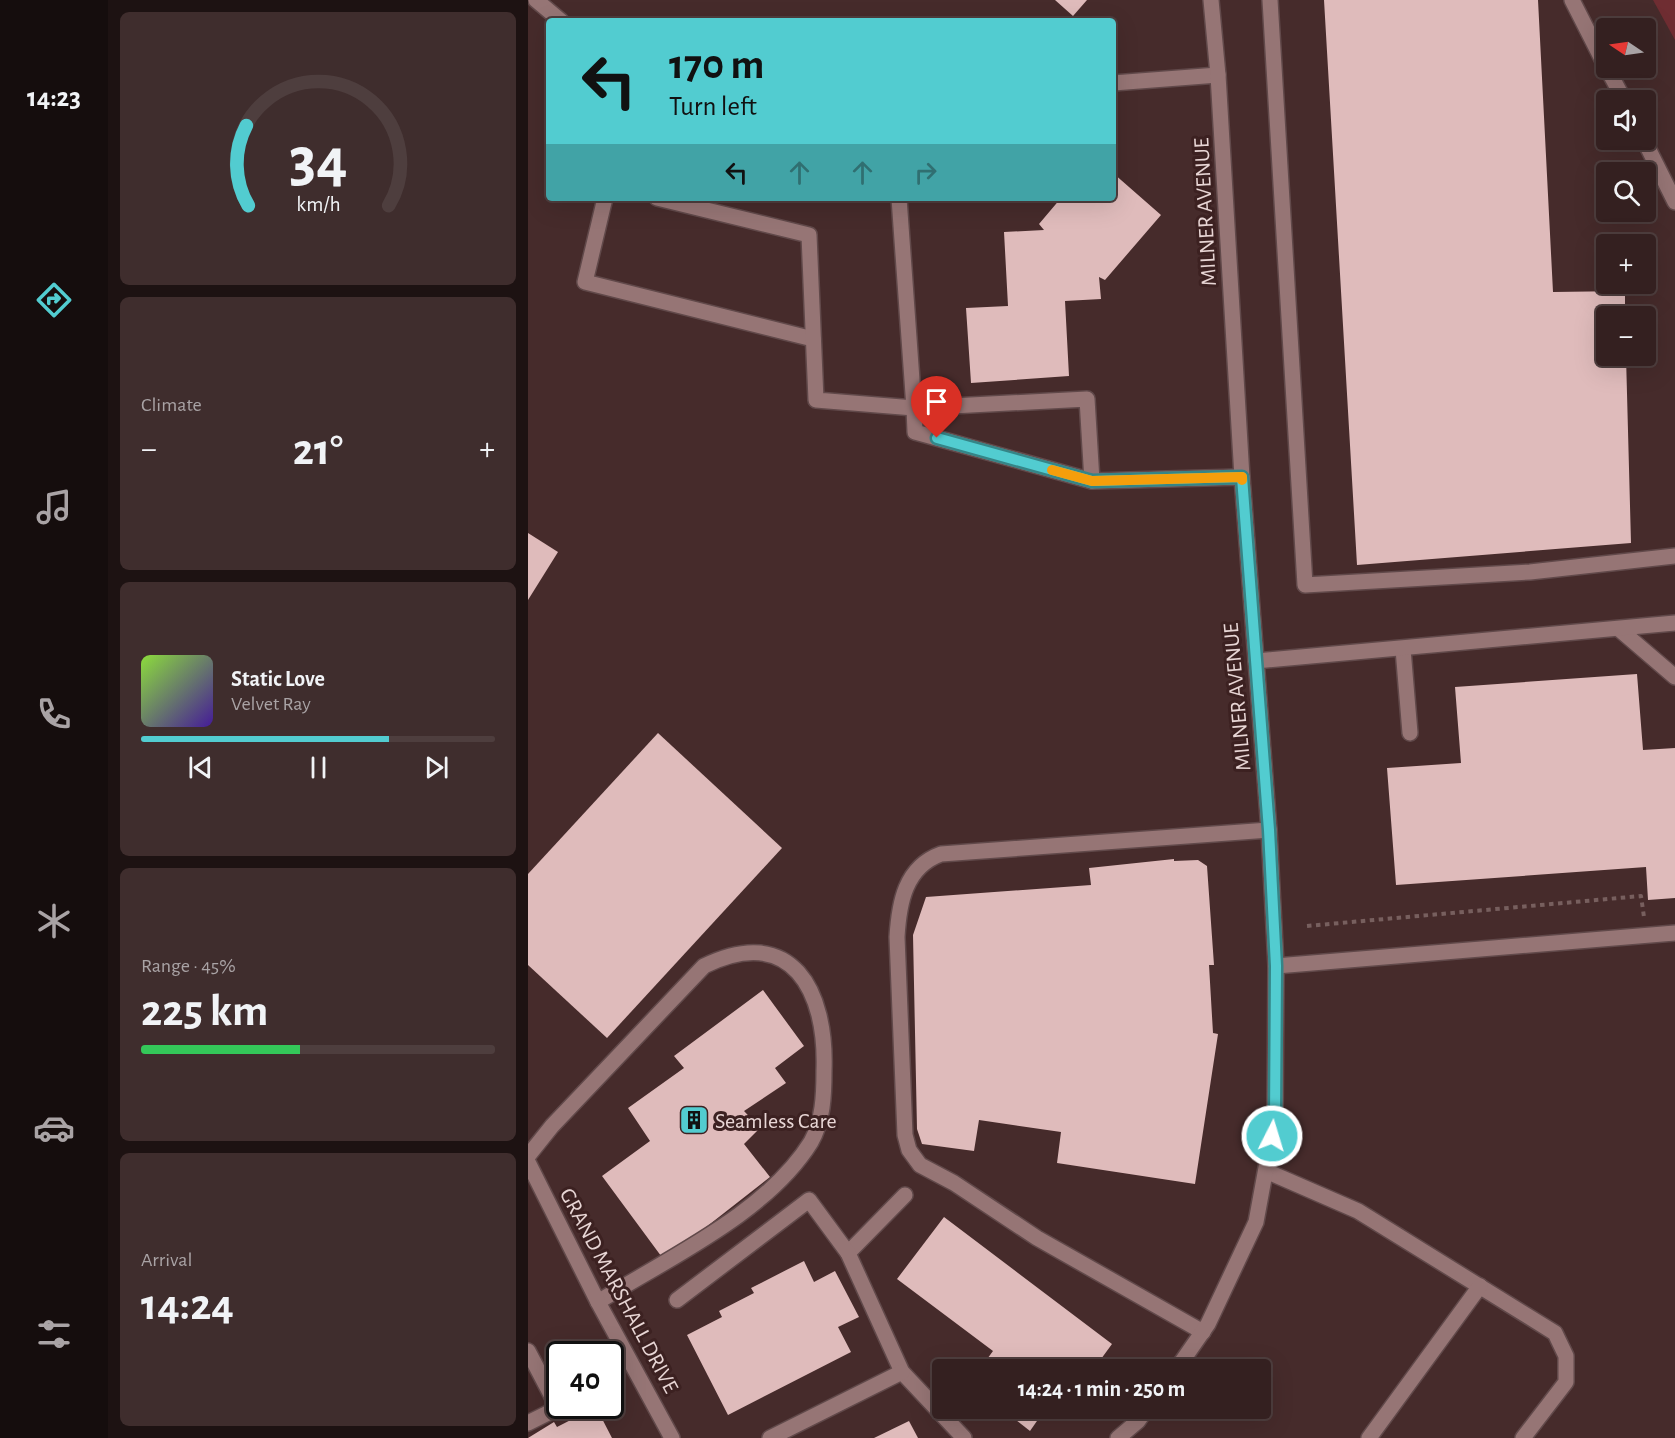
<!DOCTYPE html>
<html lang="en">
<head>
<meta charset="utf-8">
<style>
	:root { --surface:#342020; --page:#3f2d2d; --text:#f1f3f6; --muted:#a9a3a5; --line:#4e3e3e; --accent:#52ccd0 }
	body { margin:0; font-family:"Alegreya Sans",sans-serif; background:var(--page); color:var(--text); height:100vh; display:flex; flex-direction:column; font-size:22px; white-space:nowrap }
	* { box-sizing:border-box; margin:0 }
	p { font-size:20px; color:var(--muted) }
	.icon { flex:none; width:33px; height:33px; fill:none; stroke:currentColor; stroke-width:2; stroke-linecap:round; stroke-linejoin:round }
	.map { position:relative; flex:1; overflow:hidden }
	.sheet { display:flex; flex-direction:column; gap:12px; padding:12px; background:#1d1212; width:420px }
	.sheet>* { flex:none }
	.banner { position:absolute; left:18px; top:18px; width:570px; height:183px; border-radius:6px; box-shadow:0 6px 24px #0002,0 0 0 2px var(--line); background:#52ccd0; color:#111; overflow:hidden }
	.needle { width:39px; rotate:283deg }
	.controls { position:absolute; left:1068px; top:18px; display:grid; gap:12px }
	.controls a { display:grid; place-items:center; width:60px; height:60px; border-radius:6px; background:var(--surface); box-shadow:0 6px 24px #0002,0 0 0 2px var(--line); font-size:30px }
	.speed { position:absolute; left:18px; top:1341px; display:flex; gap:12px; font-size:30px; font-weight:700; text-align:center }
	.speed>* { display:grid; place-content:center; width:78px; height:78px; border-radius:50%; background:var(--surface); box-shadow:0 6px 24px #0002,0 0 0 2px var(--line); line-height:1 }
	.speed .limit { border:3px solid #111; border-radius:9px; background:#fff; color:#111 }
	.pin { position:absolute; display:grid; place-items:center; width:51px; height:51px; color:#fff; margin:-62px -26px; border-radius:50% 50% 50% 0; rotate:-45deg; box-shadow:0 0 6px #0007 }
	.pin .icon { rotate:45deg }
	.me { position:absolute; width:66px; margin:-33px; rotate:5deg; stroke-linejoin:round; filter:drop-shadow(0 0 4px #0008) }
	.turn { display:flex; align-items:center; gap:21px; height:126px; padding:0 24px; font-size:27px }
	.turn .icon { width:78px; height:78px; stroke-width:2.5 }
	.turn b { display:block; font-size:42px; line-height:51px }
	.lanes { display:flex; align-items:center; height:57px; padding:0 24px; background:#0003; justify-content:center; gap:30px; direction:ltr }
	.lanes .off { opacity:.35 }
	.big { font-size:45px; font-weight:700; line-height:1.1 }
	.sheet .tile { flex:1; display:flex; flex-direction:column; justify-content:center; gap:9px; min-width:0; padding:0 21px; border-radius:9px; background:var(--page) }
	.sheet .dial { align-items:center; gap:0 }
	.dial svg { height:156px; overflow:visible; fill:none; stroke:var(--line); stroke-width:7; stroke-linecap:round; text-anchor:middle }
	.dial text { fill:var(--text); stroke:none }
	.song { display:flex; align-items:center; gap:18px }
	.cover { width:72px; height:72px; border-radius:9px; background:linear-gradient(135deg,hsl(90 70% 55%),hsl(260 70% 35%)) }
	.played { height:6px; border-radius:3px; background:linear-gradient(90deg,var(--accent) 70%,var(--line) 70%) }
	.keys { display:flex; justify-content:space-around; direction:ltr }
	.heat { display:flex; justify-content:space-between; align-items:center; font-size:33px; direction:ltr }
	.charge { height:9px; border-radius:4px; background:linear-gradient(90deg,#34c759 45%,var(--line) 0) }
	.trip { position:absolute; left:404px; top:1359px; width:339px; height:60px; border-radius:6px; background:var(--surface); box-shadow:0 6px 24px #0002,0 0 0 2px var(--line); font-weight:700; line-height:60px; text-align:center }
	main { display:flex; flex:1; min-height:0 }
	.dock { display:flex; flex-direction:column; width:108px; justify-content:space-around; align-items:center; background:#150d0d; color:var(--muted) }
	.dock .icon { width:42px; height:42px }
	.dock .active { color:var(--accent) }
	.dock b { font-size:27px; color:var(--text) }
	.map>svg:first-child { display:block }
</style>
</head>
<body>
<main>
<nav class="dock">
<b>14:23</b>
<svg class="icon active" aria-label="directions" viewBox="0 0 24 24"><path d="M12 3l9 9-9 9-9-9zM9 14v-3h6M13 9l2 2-2 2"/></svg>
<svg class="icon" aria-label="music" viewBox="0 0 24 24"><path d="M9 18V5l10-2v13"/><circle cx="6" cy="18" r="3"/><circle cx="16" cy="16" r="3"/></svg>
<svg class="icon" aria-label="phone" viewBox="0 0 24 24"><path d="M5 4h4l2 5-3 2q2 4 5 5l2-3 5 2v4C11 20 4 13 5 4z"/></svg>
<svg class="icon" aria-label="climate" viewBox="0 0 24 24"><path d="M12 3v18M4 7l16 10M4 17L20 7"/></svg>
<svg class="icon" aria-label="car" viewBox="0 0 24 24"><path d="M5 17H2v-5l4-1 3-4h7l3 4 3 1v5h-3M9 17h6M6 11h13"/><circle cx="7" cy="17" r="2"/><circle cx="17" cy="17" r="2"/></svg>
<svg class="icon" aria-label="filters" viewBox="0 0 24 24"><path d="M4 7h16M4 17h16"/><circle cx="9" cy="7" r="2"/><circle cx="15" cy="17" r="2"/></svg>
</nav>
<section class="sheet">
<div class="tile dial"><svg viewBox="0 0 100 80">
<path d="M14 69A42 42 0 1 1 86 69"/>
<path d="M14 69A42 42 0 0 1 13 28" stroke="#52ccd0"/>
<text x="50" y="56" font-size="32" font-weight="700">34</text>
<text x="50" y="72" font-size="11">km/h</text>
</svg></div>
<div class="tile"><p>Climate</p>
<div class="heat"><a>−</a><b class="big">21°</b><a>+</a></div>
</div>
<div class="tile">
<div class="song"><i class="cover"></i><div><b>Static Love</b><p>Velvet Ray</p></div></div>
<div class="played"></div>
<div class="keys"><svg class="icon" aria-label="previous" viewBox="0 0 24 24"><path d="M18 5L8 12l10 7zM5 5v14"/></svg><svg class="icon" aria-label="pause" viewBox="0 0 24 24"><path d="M8 5v14M16 5v14"/></svg><svg class="icon" aria-label="next" viewBox="0 0 24 24"><path d="M6 5l10 7-10 7zM19 5v14"/></svg></div>
</div>
<div class="tile"><p>Range · 45%</p><b class="big">225 km</b><div class="charge"></div></div>
<div class="tile"><p>Arrival</p><b class="big">14:24</b></div>
</section>
<div class="map">
<svg width="1147" height="1438" viewBox="0 0 1147 1438">
	<rect width="100%" height="100%" fill="#462b2b"/>
	<polygon fill="#6f2d32" points="1125,0 1147,0 1147,40"/>
	<g fill="#dfbbbb">
		<polygon points="527,0 559,0 545,16"/>
		<polygon points="796,0 1010,0 1025,292 1097,291 1097,316 1078,316 1078,356 1098,356 1103,543 829,565"/>
		<polygon points="585,173 633,215 577,280 571,277 573,299 537,301 541,376 443,383 438,308 480,306 476,232 516,230 511,224 533,198 585,198"/>
		<polygon points="0,533 30,552 0,600"/>
		<polygon points="1109,674 1115,750 1147,748 1147,898 1120,900 1118,867 868,885 859,768 933,763 927,687"/>
		<polygon points="130,733 254,848 79,1038 0,965 0,874"/>
		<polygon points="646,859 646,861 670,860 679,866 686,965 681,965 685,1033 690,1034 667,1184 529,1163 533,1132 451,1120 446,1151 394,1144 389,1129 385,935 398,897 563,885 561,868"/>
		<polygon points="235,990 276,1046 247,1068 258,1083 216,1111 232,1128 216,1144 242,1177 136,1260 74,1176 122,1141 100,1108 156,1068 146,1056"/>
		<polygon points="416,1217 584,1344 565,1370 451,1370 465,1351 369,1279"/>
		<polygon points="276,1261 286,1282 307,1271 331,1317 310,1327 323,1352 200,1415 159,1335 194,1317 191,1311 226,1293 223,1288"/>
		<polygon points="68,1407 84,1438 0,1438 26,1422 29,1427"/>
		<polygon points="473,1408 518,1408 502,1431"/>
		<polygon points="381,1421 390,1438 346,1438"/>
	</g>
	<g fill="none" stroke-linecap="round" stroke-linejoin="round">
		<g stroke="#61494a" stroke-width="18">
			<g id="minor">
				<polyline points="8,0 33,21"/>
				<polyline points="742,0 777,585 1002,572 1147,556"/>
				<polyline points="1044,0 1078,67"/>
				<polyline points="1079,68 1096,100"/>
				<polyline points="585,83 690,75"/>
				<polyline points="1116,140 1147,202"/>
				<polyline points="77,198 57,282 285,339"/>
				<polyline points="129,198 281,235 288,400 386,408 559,399 564,481 387,432 386,408 371,198"/>
				<polyline points="564,481 714,477"/>
				<polyline points="1091,629 1147,677"/>
				<polyline points="875,649 882,733"/>
				<polyline points="728,661 1147,623"/>
				<polyline points="748,966 1147,933"/>
				<path d="M0 1156 24 1126 176 966C264 923 299 991 296 1071 296 1095 295 1121 283 1142 239 1213 140 1258 70 1302"/>
				<polyline points="0,1162 70,1302 144,1438"/>
				<polyline points="738,1171 830,1211 1027,1333 1038,1356 1038,1382 995,1438"/>
				<polyline points="320,1253 377,1195"/>
				<polyline points="149,1300 281,1200 320,1253 374,1372 436,1438"/>
				<path d="M675 1332 509 1238 426 1183 392 1165 381 1150 377 1135 369 937C371 903 377 867 413 854L741 830"/>
				<polyline points="0,1351 30,1408 0,1423"/>
				<polyline points="648,1370 680,1324 728,1222 747,1119 748,966 741,830 714,477 690,75 683,0"/>
				<polyline points="242,1438 374,1372"/>
				<polyline points="590,1438 610,1421 619,1408"/>
				<polyline points="841,1438 952,1286"/>
			</g>
		</g>
		<polyline stroke="#775f5e" stroke-width="4" stroke-dasharray="4.5 4.5" stroke-linecap="butt" points="779,926 1113,896 1116,917"/>
		<use href="#minor" stroke="#967575" stroke-width="15"/>
	</g>
	<g fill="none" stroke-linecap="round" stroke-linejoin="round">
		<g stroke="#358587" stroke-width="15">
			<polyline id="route" points="409,438 564,481 714,477 741,830 748,966 747,1119 744,1136"/>
		</g>
		<use href="#route" stroke="#52ccd0" stroke-width="10"/>
		<polyline stroke="#f59e0b" stroke-width="10" points="524,470 564,481 714,477 714,480"/>
	</g>
	<defs>
		<g id="building-square" transform="scale(1.5)"><rect x="-9" y="-9" width="18" height="18" rx="4" fill="#52ccd0" stroke="#3c2121"/><path d="M-4-6H4V6H1V3H-1V6H-4ZM-2.5-4.3h1.7v1.8h-1.7ZM.8-4.3h1.7v1.8H.8ZM-2.5-1h1.7V.8h-1.7ZM.8-1h1.7V.8H.8Z" fill="#111"/></g>
	</defs>
	<g fill-rule="evenodd">
		<use href="#building-square" x="166" y="1120"/>
	</g>
	<g text-anchor="middle" stroke-width="6" stroke-linejoin="round" paint-order="stroke">
		<g font-size="22" fill="#e8d6d5" stroke="#3c2121">
			<text transform="translate(676 212) rotate(-93)" y="8">MILNER AVENUE</text>
			<text transform="translate(708 697) rotate(-95)" y="8">MILNER AVENUE</text>
			<text transform="translate(92 1290) rotate(62)" y="8">GRAND MARSHALL DRIVE</text>
		</g>
		<g font-size="22" fill="#e8d6d5" stroke="#3c2121" text-anchor="start">
			<text x="187" y="1128">Seamless Care</text>
		</g>
	</g>
</svg>
<div class="controls">
<a><svg class="needle" viewBox="-14 -14 28 28"><path d="M0-13l5 13h-10z" fill="#e53935"/><path d="M0 13l5-13h-10z" fill="#a9a3a5"/></svg></a>
<a><svg class="icon" aria-label="sound" viewBox="0 0 24 24"><path d="M4 9h4l5-4v14l-5-4H4zM17 9q2 3 0 6"/></svg></a>
<a><svg class="icon" aria-label="search" viewBox="0 0 24 24"><circle cx="10" cy="10" r="6"/><path d="M15 15l6 6"/></svg></a>
<a>+</a>
<a>−</a>
</div>
<div class="speed"><div class="limit">40</div></div>
<div class="pin" style="left:409px;top:438px;background:#d93025"><svg class="icon" aria-label="arrive" viewBox="0 0 24 24"><path d="M6 21V4h12l-3 4 3 4H6"/></svg></div>
<svg class="me" style="left:744px;top:1136px" viewBox="-20 -20 40 40"><circle r="17" fill="#52ccd0" stroke="#fff" stroke-width="3"/><path d="M0-11L8 9 0 5-8 9z" fill="#fff"/></svg>
<div class="trip">14:24 · 1 min · 250 m</div>
<div class="banner">
<div class="turn"><svg class="icon" aria-label="left" viewBox="0 0 24 24"><path d="M17 20v-9H6M10 6l-5 5 5 5"/></svg><div><b>170 m</b>Turn left</div></div>
<div class="lanes"><svg class="icon" aria-label="left" viewBox="0 0 24 24"><path d="M17 20v-9H6M10 6l-5 5 5 5"/></svg><svg class="icon off" aria-label="ahead" viewBox="0 0 24 24"><path d="M12 20V5M6 11l6-6 6 6"/></svg><svg class="icon off" aria-label="ahead" viewBox="0 0 24 24"><path d="M12 20V5M6 11l6-6 6 6"/></svg><svg class="icon off" aria-label="right" viewBox="0 0 24 24"><path d="M7 20v-9h11M14 6l5 5-5 5"/></svg></div>
</div>
</div>
</main>
</body>
</html>
